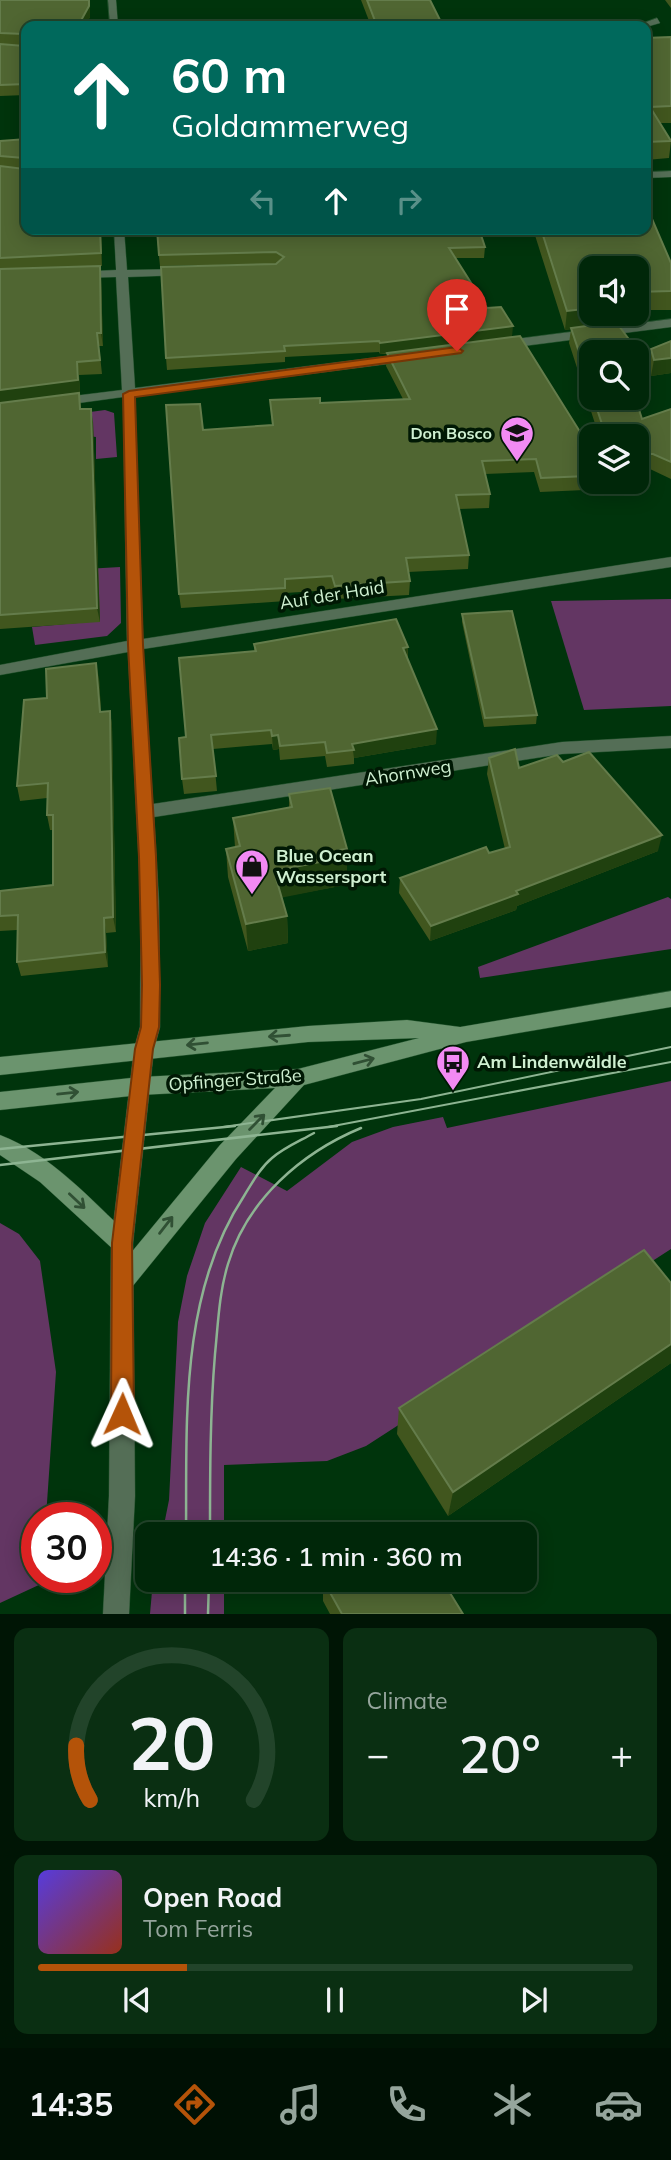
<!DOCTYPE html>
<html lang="en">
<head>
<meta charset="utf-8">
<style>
	:root { --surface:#002709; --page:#0a2f12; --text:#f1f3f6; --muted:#95a59c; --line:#22442a; --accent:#b45309 }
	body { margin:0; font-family:Mulish,sans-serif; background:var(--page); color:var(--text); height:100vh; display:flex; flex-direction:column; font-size:26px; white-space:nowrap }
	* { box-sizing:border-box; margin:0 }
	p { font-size:23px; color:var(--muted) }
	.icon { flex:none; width:38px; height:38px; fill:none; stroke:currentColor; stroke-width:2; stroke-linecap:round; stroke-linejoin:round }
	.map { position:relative; height:1614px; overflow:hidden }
	.drawer { display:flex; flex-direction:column; gap:14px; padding:14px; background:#001505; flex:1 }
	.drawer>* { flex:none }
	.top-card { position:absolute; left:21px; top:21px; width:630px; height:214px; border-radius:14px; box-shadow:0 4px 18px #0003,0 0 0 2px var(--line); background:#00695c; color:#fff; overflow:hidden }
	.tools { position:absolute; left:579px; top:256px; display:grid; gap:14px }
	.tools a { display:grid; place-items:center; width:70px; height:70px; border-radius:14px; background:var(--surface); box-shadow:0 4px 18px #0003,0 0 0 2px var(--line); font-size:35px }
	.speed { position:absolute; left:21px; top:1502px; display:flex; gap:14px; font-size:35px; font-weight:700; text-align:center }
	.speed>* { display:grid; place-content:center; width:91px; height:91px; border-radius:50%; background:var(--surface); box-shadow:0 4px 18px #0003,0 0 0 2px var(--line); line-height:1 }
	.speed .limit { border:10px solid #d22; background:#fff; color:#111 }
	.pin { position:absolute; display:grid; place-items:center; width:60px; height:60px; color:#fff; margin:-72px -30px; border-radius:50% 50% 50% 0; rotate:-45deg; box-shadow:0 0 7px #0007 }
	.pin .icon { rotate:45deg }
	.me { position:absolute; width:77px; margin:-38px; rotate:1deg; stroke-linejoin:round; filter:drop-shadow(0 0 5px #0008) }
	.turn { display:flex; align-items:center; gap:24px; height:147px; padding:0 35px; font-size:32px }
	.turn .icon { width:91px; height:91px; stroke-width:2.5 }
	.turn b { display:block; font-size:49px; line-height:60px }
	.lanes { display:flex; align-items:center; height:66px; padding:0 35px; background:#0003; justify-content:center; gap:35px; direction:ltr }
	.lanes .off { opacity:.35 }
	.big { font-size:52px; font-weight:600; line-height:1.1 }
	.drawer .widget { flex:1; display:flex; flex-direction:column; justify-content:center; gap:10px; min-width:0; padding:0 24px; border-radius:14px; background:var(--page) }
	.drawer .dial { align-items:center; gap:0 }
	.dial svg { height:182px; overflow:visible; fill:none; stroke:var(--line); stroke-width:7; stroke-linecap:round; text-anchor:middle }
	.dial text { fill:var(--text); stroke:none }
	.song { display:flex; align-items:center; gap:21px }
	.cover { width:84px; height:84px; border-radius:10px; background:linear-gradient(135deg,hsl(250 70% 55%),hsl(10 70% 35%)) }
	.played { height:7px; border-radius:4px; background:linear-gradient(90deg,var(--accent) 25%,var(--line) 25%) }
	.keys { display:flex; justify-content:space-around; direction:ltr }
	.heat { display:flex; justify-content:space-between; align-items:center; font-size:38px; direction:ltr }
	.drawer .tiles { flex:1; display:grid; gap:14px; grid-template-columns:1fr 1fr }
	.widget:last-child { grid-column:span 2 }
	.trip { position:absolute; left:135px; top:1522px; width:402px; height:70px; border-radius:14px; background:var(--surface); box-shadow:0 4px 18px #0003,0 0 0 2px var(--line); font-weight:600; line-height:70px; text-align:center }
	.dock { display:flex; height:112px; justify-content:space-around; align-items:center; background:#001004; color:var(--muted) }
	.dock .icon { width:49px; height:49px }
	.dock .active { color:var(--accent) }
	.dock b { font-size:32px; color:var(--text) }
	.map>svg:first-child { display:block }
</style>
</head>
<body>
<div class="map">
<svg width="671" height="1614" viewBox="0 0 671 1614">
	<rect width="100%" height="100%" fill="#00340c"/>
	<g fill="#633663">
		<polygon points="105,410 114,413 117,457 96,459 96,437 0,424"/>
		<polygon points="120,567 121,623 107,636 35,645 32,627 100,621 98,594 34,572"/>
		<polygon points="671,599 671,706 584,710 551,601"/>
		<polygon points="668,897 671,899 671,949 480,978 478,967"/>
		<polygon points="671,1081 671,1249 366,1446 327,1461 224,1465 224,1535 162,1535 169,1500 178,1322 187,1276 205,1223 241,1167 287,1191 352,1142 393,1127 443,1117 447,1128"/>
		<polygon points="0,1223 19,1234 40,1261 56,1372 46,1517 37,1517 37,1577 41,1577 41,1584 0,1603"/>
		<polygon points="153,1580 224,1580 224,1614 150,1614"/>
	</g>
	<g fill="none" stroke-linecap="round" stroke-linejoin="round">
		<g stroke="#21522c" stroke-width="1">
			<g id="street">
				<polygon points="108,0 116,0 118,26 110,26"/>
				<polygon points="657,18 660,23 646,27 635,26"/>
				<polygon points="671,171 671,177 646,178 646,172"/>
				<polygon points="114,229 124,229 127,270 185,269 191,272 185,275 128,277 135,388 411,353 417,357 411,361 135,396 143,639 671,557 671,567 143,649 153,804 562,742 671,736 671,748 562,754 154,817 159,902 160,1027 154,1049 133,1243 135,1496 129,1614 103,1614 109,1496 111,1243 134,1049 140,1027 141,902 128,652 0,675 0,665 127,641 123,397 57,406 51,402 57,398 122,390 116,277 76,278 70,275 76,272 116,270"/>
				<polygon points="671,319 671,327 501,349 495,345 501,341"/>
			</g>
		</g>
		<g stroke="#21522c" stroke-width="1">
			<g id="secondary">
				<polygon points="671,991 671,1007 466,1042 304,1085 236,1159 132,1287 124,1290 116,1287 113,1279 116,1271 220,1145 275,1088 140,1095 0,1110 0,1092 140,1077 298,1069 419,1038 308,1042 0,1075 0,1057 308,1026 407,1020 460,1027"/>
				<path d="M0 1135C52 1155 90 1199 130 1236L133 1243 130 1250 122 1254 114 1250 40 1182 0 1155Z"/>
			</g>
		</g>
		<use href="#street" fill="#546e56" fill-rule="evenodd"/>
		<use href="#secondary" fill="#6b946e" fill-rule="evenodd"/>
		<g stroke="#8db492" stroke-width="2">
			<polyline points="223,1127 421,1099 671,1047"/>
			<polyline points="328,1127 671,1062"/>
		</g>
		<g stroke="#8db492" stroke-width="2.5">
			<polyline points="0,1149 235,1126"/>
			<polyline points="0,1165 337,1126"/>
			<path d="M186 1535C187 1421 179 1295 244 1196 252 1183 260 1168 272 1158 285 1147 300 1141 314 1133"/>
			<path d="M210 1535C210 1475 210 1414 215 1354 218 1325 219 1293 228 1264 247 1200 301 1153 361 1128"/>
			<polyline points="185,1580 185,1614"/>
			<polyline points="208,1614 209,1580"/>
		</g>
	</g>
	<g fill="#41561e">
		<polygon points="0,0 90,17 85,26 26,26 26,95 0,96"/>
		<polygon points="361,0 430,0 443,26 371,26"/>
		<polygon points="665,0 671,0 671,8"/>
		<polygon points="671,37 671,123 660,123 671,141 669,158 646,160 646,38"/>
		<polygon points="26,139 26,229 101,229 102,266 81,267 100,266 101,279 103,346 99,346 102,374 79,375 80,393 79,393 81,409 93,422 100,622 0,629 0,141"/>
		<polygon points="156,229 485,247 484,258 455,258 487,308 512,337 592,451 592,470 585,470 587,476 585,490 540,492 534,472 485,474 490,494 489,508 459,509 469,555 468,569 408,572 410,581 409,595 335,599 332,590 285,593 286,601 181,608 179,594 203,430 272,425 270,400 320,403 403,399 386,366 387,354 380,354 379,352 285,357 285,362 167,370 166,358 276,264 160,266"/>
		<polygon points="533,229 646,229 671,263 671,310 637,310 637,268 592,268 592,313 607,313 605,324 646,362 643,377 592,352 592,397 635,397 642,419 671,409 671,479 650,469 637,469 637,436 599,436 569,343 571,329 565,330"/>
		<polygon points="671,341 671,373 651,376 648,365 651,349"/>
		<polygon points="462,614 537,715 536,724 484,727 462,622"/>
		<polygon points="254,644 408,647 408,659 436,744 354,758 354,764 327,767 325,756 280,760 279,749 273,750 272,744 213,749 217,791 184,794 182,779 186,737 254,651"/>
		<polygon points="99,678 101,712 110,711 112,726 116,932 106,933 108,967 21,976 17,962 17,930 0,931 0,891 53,885 53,830 50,830 47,815 47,798 20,801 17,786 47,698"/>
		<polygon points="489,758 519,768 563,762 658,851 517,906 516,910 430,941 399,893 400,878 505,849 487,774"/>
		<polygon points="289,794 347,849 347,876 340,878 340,886 281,897 287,916 288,943 248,951 228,877 226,849 235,847 233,818 289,808"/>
		<polygon points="671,1283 671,1363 448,1516 397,1434 399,1408"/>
		<polygon points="323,1580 463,1614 330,1614 323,1601"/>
	</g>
	<g fill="#20410f">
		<polygon points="89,0 90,0 90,17 85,26 78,26"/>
		<polygon points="100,229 101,229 102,266 101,253"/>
		<polygon points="100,266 101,279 103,346 101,333"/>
		<polygon points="592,308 592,313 607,313 605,325 565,330 567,311"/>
		<polygon points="513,326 512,337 380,354 380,343"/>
		<polygon points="671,358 671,373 651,376 654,360"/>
		<polygon points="77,362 79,375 80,393 79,393 82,423 0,403 0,390"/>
		<polygon points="646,362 643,377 637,378 637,363"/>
		<polygon points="91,409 93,422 100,622 97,608"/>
		<polygon points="408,647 407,662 403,648"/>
		<polygon points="96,663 99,678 102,727 100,712"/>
		<polygon points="110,711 112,726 116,932 113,917"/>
		<polygon points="437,729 436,744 354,758 352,744"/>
		<polygon points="278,735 279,749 273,750 272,736"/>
		<polygon points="662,835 658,851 517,906 516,910 430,941 431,926 516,891"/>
		<polygon points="347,849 347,876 340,878 340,886 275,899 274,871 338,850"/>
		<polygon points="287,916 288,943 248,951 246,924"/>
		<polygon points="104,918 106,933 108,967 105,952"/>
		<polygon points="671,1344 671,1363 448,1516 453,1492"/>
	</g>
	<g fill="#506632" stroke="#647c4b" stroke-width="2">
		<polygon points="0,0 89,0 89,6 78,26 26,26 26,36 24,34 0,33"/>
		<polygon points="367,0 430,0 443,26 377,26"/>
		<polygon points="671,37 671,106 650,107 671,141 646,142 646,38"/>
		<polygon points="26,39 26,84 0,85 0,44 24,46"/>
		<polygon points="26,139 26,160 24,158 0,156 0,141"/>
		<polygon points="26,162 26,229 100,229 101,253 0,258 0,166 24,169"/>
		<polygon points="646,205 671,263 671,291 637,292 637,268 592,268 592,308 567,311 541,229 646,229"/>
		<polygon points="157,229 479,229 485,247 449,248 487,308 501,307 513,326 380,343 379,341 284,346 285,351 166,358 161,267 276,264 284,257 276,252 159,255"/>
		<polygon points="100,266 101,333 97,333 100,360 77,362 78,380 0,390 0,269"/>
		<polygon points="616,322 646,362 637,363 637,352 592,352 592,391 571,328"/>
		<polygon points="520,336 592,451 592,456 581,457 587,476 541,478 536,459 482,461 490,494 456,495 469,555 406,558 410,581 335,586 332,576 285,579 285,588 179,594 166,405 200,404 203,430 273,425 270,400 320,398 320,403 410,399 387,353"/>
		<polygon points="671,341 671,358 654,360 651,349"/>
		<polygon points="79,393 80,409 91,409 97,608 0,615 0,403"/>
		<polygon points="593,397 635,397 642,419 671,409 671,462 653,454 637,454 637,436 606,436"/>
		<polygon points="512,611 537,715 485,718 462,614"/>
		<polygon points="396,619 408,647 403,648 437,729 352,744 354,750 327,753 325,742 280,746 278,735 272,736 271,730 211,735 216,776 182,779 179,738 186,737 179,658 256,651 254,644"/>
		<polygon points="96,663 100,712 110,711 113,917 104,918 105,952 17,962 18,915 0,916 0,891 53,885 53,815 47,815 48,783 17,786 24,700 47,698 46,669"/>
		<polygon points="515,749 519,768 557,755 563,762 589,752 662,835 516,891 518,894 431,926 400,878 486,847 489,853 510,847 489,758"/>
		<polygon points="330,788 347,849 338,850 340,858 274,871 287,916 246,924 226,849 240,846 233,818 292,807 289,794"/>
		<polygon points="644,1250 671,1283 671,1344 453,1492 399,1408"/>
		<polygon points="406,1523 414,1535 389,1535"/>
		<polygon points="323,1580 442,1580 463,1614 342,1614"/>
	</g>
	<defs><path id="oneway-shaft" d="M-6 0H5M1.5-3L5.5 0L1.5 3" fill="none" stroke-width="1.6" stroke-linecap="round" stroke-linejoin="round" transform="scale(1.75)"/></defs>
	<g stroke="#305034">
		<use href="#oneway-shaft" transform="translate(279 1036) rotate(176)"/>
		<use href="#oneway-shaft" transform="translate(197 1044) rotate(174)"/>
		<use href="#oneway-shaft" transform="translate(364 1061) rotate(-15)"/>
		<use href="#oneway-shaft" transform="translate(68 1093) rotate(-6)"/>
		<use href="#oneway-shaft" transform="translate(257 1122) rotate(-45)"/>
		<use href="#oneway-shaft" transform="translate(77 1201) rotate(43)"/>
		<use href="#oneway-shaft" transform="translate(166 1225) rotate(-52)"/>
	</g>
	<polygon fill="#b45309" stroke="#753606" stroke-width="2" points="457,347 463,351 461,353 135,397 143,645 156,857 160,985 159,1027 153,1049 132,1243 134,1414 130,1422 122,1425 115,1422 111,1414 112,1243 135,1049 141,1027 142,985 139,857 128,645 123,394 129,391"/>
	<defs>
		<g id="school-pin" transform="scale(1.75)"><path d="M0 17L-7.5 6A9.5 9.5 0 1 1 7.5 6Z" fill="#f28af3" stroke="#001804"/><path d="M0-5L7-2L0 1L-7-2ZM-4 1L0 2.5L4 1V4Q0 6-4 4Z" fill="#111"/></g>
		<g id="shop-pin" transform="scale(1.75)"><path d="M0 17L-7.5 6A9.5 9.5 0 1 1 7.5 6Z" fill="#f28af3" stroke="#001804"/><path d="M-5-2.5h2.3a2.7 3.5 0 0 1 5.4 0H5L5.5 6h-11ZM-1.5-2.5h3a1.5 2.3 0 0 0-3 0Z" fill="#111"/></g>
		<g id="bus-pin" transform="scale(1.75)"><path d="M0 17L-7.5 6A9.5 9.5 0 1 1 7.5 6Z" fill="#f28af3" stroke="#001804"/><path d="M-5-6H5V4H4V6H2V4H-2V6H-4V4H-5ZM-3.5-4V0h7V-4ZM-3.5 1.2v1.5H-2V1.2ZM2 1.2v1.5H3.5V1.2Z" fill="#111"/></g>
	</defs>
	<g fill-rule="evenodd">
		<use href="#school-pin" x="517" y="433"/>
		<use href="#shop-pin" x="252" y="866"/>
		<use href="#bus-pin" x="453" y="1062"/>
	</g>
	<g text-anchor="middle" stroke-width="7" stroke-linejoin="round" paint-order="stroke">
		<g font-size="16" font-weight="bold" fill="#cff0d1" stroke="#001804" text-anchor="end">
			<text x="492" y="439">Don Bosco</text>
		</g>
		<g font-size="18" fill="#cff0d1" stroke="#001804">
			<text transform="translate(332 595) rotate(-9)" y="6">Auf der Haid</text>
			<text transform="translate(408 773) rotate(-9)" y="6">Ahornweg</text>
			<text transform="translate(235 1080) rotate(-4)" y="6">Opfinger Straße</text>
		</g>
		<g font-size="18" font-weight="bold" fill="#cff0d1" stroke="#001804" text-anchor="start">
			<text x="276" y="862">Blue Ocean<tspan x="276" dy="21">Wassersport</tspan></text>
			<text x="477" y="1068">Am Lindenwäldle</text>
		</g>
	</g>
</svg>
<div class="tools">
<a><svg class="icon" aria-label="sound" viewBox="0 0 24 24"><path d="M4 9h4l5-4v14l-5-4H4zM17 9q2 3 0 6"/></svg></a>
<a><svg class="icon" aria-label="search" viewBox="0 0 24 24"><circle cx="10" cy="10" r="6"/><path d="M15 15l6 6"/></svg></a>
<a><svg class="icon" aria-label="layers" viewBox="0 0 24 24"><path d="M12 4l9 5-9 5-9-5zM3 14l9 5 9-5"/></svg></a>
</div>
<div class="speed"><div class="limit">30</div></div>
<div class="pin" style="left:457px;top:351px;background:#d93025"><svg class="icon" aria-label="arrive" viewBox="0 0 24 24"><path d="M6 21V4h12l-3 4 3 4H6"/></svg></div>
<svg class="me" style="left:122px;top:1414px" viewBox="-20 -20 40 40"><path d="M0-17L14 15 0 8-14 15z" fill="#b45309" stroke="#fff" stroke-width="4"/></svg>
<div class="trip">14:36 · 1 min · 360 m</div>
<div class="top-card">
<div class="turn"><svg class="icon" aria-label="ahead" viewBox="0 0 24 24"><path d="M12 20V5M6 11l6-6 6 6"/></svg><div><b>60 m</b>Goldammerweg</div></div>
<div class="lanes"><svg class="icon off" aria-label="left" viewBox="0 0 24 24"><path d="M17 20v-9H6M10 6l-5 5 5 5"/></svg><svg class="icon" aria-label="ahead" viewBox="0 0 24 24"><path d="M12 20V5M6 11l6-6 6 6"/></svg><svg class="icon off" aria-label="right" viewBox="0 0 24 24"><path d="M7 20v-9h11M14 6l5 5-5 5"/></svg></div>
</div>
</div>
<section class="drawer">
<div class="tiles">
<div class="widget dial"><svg viewBox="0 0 100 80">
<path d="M14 69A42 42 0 1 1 86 69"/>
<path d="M14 69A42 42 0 0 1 8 45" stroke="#b45309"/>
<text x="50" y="56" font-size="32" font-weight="700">20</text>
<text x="50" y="72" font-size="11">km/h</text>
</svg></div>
<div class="widget"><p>Climate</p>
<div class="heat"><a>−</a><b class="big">20°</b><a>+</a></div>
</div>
<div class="widget">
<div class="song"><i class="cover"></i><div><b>Open Road</b><p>Tom Ferris</p></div></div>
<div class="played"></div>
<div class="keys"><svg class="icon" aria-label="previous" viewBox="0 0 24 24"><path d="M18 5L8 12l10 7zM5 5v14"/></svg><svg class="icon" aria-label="pause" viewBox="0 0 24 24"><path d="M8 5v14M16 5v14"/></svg><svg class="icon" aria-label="next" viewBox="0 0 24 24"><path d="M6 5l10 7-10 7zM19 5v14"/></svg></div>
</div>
</div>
</section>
<nav class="dock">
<b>14:35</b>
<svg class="icon active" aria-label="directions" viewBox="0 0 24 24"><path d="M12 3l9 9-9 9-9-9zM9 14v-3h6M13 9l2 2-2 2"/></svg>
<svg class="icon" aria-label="music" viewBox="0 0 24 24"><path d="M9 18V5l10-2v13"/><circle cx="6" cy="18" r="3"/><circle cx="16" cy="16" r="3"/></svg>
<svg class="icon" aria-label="phone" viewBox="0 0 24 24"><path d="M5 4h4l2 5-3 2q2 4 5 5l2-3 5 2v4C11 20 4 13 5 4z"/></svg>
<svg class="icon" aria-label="climate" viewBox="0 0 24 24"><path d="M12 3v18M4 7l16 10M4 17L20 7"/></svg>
<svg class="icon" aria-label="car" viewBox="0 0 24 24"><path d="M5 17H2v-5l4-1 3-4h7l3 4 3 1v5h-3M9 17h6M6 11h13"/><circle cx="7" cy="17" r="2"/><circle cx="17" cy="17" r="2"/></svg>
</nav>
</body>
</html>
